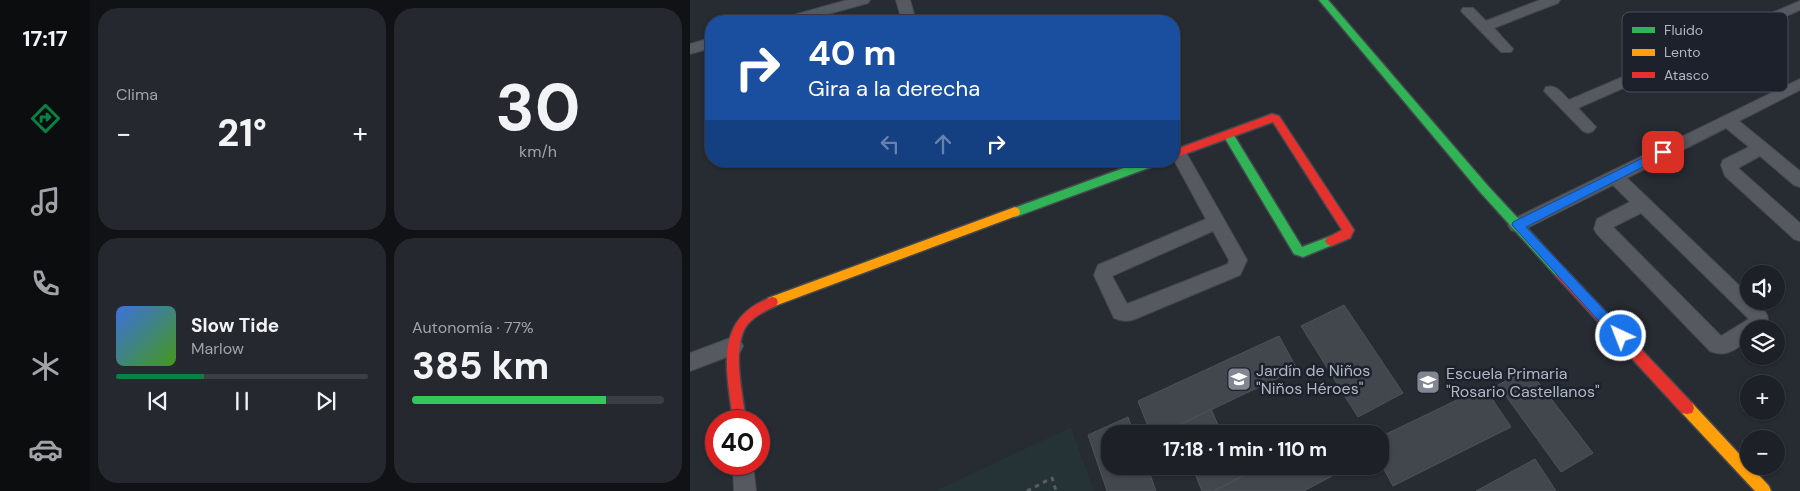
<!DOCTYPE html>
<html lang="es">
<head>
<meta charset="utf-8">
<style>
	:root { --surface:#1d2026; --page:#25282e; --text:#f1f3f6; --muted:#a0a3a7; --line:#3b3e43; --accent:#0b8043 }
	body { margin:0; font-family:"DM Sans",sans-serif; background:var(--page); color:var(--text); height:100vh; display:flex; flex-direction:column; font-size:19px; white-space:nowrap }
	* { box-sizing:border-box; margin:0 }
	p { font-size:16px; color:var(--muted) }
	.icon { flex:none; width:28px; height:28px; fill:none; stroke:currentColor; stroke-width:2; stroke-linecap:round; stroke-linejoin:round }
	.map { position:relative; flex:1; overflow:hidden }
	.drawer { display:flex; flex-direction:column; gap:8px; padding:8px; background:#101215; width:600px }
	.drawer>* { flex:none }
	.top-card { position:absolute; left:15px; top:15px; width:475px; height:152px; border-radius:20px; box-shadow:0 1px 4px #0004,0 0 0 1px var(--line); background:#1a4fa0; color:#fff; overflow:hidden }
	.controls { position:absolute; left:1050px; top:265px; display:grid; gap:10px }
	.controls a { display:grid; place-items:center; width:45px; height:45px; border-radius:50%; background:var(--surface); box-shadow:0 1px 4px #0004,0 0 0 1px var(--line); font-size:25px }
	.speed { position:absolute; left:15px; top:410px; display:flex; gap:10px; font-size:25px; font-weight:700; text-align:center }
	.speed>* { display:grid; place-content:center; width:65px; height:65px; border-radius:50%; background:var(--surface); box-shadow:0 1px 4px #0004,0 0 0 1px var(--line); line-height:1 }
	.speed .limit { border:8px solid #d22; background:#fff; color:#111 }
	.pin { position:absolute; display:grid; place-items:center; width:42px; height:42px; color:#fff; margin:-21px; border-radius:10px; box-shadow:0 2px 8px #0006 }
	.me { position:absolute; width:55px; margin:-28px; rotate:317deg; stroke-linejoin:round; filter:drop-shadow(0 0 4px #0008) }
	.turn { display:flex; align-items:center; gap:18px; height:105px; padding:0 20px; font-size:22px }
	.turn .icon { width:65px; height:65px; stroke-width:2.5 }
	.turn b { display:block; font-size:35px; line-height:42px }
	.lanes { display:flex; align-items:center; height:48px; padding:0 20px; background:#0003; justify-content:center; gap:25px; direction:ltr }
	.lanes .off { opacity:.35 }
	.big { font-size:38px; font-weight:700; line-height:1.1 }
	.drawer .card { flex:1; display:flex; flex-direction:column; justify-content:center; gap:8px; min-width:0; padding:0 18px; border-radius:20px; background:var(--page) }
	.drawer .dial { align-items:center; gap:0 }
	.dial b { font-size:65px; line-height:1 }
	.song { display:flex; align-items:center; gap:15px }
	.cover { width:60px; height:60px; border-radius:8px; background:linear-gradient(135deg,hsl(220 70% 55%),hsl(100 70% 35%)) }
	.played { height:5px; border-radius:2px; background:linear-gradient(90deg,var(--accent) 35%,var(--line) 35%) }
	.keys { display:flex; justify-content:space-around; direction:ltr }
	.heat { display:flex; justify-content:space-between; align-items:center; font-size:28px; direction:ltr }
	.charge { height:8px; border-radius:4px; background:linear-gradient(90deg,#34c759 77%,var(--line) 0) }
	.drawer .tiles { flex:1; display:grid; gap:8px; grid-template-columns:repeat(2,1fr) }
	.trip { position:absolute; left:411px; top:425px; width:288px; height:50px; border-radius:20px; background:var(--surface); box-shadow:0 1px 4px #0004,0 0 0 1px var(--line); font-weight:700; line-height:50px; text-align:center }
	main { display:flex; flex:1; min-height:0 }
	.dock { display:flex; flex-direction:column; width:90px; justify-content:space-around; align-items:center; background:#0c0d0f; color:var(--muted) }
	.dock .icon { width:35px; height:35px }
	.dock .active { color:var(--accent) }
	.dock b { font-size:22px; color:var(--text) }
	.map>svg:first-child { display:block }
</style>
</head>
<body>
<main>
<nav class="dock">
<b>17:17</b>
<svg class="icon active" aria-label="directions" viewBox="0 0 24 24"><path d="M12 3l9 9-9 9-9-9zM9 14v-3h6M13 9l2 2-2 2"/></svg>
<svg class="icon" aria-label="music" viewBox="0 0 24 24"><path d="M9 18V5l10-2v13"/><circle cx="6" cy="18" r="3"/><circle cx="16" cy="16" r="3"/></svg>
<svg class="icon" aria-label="phone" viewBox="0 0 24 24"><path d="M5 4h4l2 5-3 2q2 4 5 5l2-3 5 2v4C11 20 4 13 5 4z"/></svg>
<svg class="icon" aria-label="climate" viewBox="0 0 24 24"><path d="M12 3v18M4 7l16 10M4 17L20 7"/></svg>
<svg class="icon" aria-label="car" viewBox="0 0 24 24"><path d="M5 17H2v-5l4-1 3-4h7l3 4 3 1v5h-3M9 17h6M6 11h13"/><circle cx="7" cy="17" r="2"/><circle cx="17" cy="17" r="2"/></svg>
</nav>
<section class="drawer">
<div class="tiles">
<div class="card"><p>Clima</p>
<div class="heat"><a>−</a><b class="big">21°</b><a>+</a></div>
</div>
<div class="card dial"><b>30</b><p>km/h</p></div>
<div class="card">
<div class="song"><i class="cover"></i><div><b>Slow Tide</b><p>Marlow</p></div></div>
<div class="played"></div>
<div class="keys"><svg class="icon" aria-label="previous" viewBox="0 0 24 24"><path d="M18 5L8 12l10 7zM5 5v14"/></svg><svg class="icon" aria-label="pause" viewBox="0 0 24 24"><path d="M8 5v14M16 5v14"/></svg><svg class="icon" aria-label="next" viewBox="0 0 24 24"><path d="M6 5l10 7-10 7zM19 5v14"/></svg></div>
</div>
<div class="card"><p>Autonomía · 77%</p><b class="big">385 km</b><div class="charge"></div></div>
</div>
</section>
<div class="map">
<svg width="1110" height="491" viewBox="0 0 1110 491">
	<rect width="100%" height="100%" fill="#272b32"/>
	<polygon fill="#253236" points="381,427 404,491 245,491"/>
	<g fill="#42464d" stroke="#4f5359">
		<polygon points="654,305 713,393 668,417 611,326"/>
		<polygon points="589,336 607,369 470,434 461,434 448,401"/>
		<polygon points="838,369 903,453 871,472 808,385"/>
		<polygon points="794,387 821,427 703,486 690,462 690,437"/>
		<polygon points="521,409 532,434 488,434 485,427"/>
		<polygon points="438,417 444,434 420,434 420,466 457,466 466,491 417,491 398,435"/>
		<polygon points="845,459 866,491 786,491"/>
		<polygon points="502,466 547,466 552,477 524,491 512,491"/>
		<polygon points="572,466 658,466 659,467 614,491 524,491"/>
	</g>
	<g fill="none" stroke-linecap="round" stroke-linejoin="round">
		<g stroke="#45484f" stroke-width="2">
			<g id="street">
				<polygon points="157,0 180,0 178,3 113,21 91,21 93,18"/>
				<polygon points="206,0 220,0 226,21 212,21"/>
				<polygon points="850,0 870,0 868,3 804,28 823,49 821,52 811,52 771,11 773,8 783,8 796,21"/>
				<path d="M1110 1V10L888 108 906 127 903 131 898 133 893 131 854 91 856 87C866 84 872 93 879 100Z"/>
				<polygon points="21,38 21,48 0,54 0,44"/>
				<path d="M1110 79V90L1049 121 1110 171V187L1104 185 1070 156 1048 168 1110 223V241L1104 239 1035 176 1031 165 1033 160 1059 147 1036 128 937 178 1059 295V301H1065C1074 310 1082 316 1076 329H1059V340C1045 349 1037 358 1020 351L907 234 904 229 907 219 940 202 923 185 833 230 827 232 821 230 818 225 821 220ZM951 213 1059 319 1031 336 923 227Z"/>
				<path d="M488 147 494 149 557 260 550 275 445 319C437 322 432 321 424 318L404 275 408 265 516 219 484 160V148ZM523 231 539 260 538 264 437 304 422 276Z"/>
				<polygon points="43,337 50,340 53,346 50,352 0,371 0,353"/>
				<polygon points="43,464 63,464 66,491 44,491"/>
			</g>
		</g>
		<g stroke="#45484f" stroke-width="3">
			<g id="fast">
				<polygon points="629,0 638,0 798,186 875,269 877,273 875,277 871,278 867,277 790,192"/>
				<polygon points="538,131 542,132 612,247 641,236 645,238 647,241 645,244 613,257 604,254 533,135"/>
				<polygon points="453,161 470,161 469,164 325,217 321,215 320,212 321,209"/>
			</g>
		</g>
		<g stroke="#45484f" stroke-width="3">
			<g id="slow">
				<polygon points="325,207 329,209 330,212 329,215 82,307 78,306 76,302 78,298"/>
				<polygon points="997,402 1002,403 1079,486 1081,491 1065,491 992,413 990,408 992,403"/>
			</g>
		</g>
		<g stroke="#45484f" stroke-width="3">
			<g id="jam">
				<polygon points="582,114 589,116 662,227 664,230 660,238 641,246 637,244 635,241 637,238 652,230 583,122 484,158 484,150"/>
				<polygon points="871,268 875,269 1002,403 1004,408 1002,413 997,414 992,413 867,277 865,273 867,269"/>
				<path d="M82 297 86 298 88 302 86 306C76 310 61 318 55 328 42 352 53 396 56 421H43C37 370 22 319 82 297Z"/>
			</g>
		</g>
		<polyline stroke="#585d62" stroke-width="3" stroke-dasharray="4.5 4.5" stroke-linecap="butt" points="337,491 362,478 366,491"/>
		<use href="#street" fill="#565960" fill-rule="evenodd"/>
		<use href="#fast" fill="#30b455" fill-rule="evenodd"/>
		<use href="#slow" fill="#ff9f0a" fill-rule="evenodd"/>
		<use href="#jam" fill="#e5322d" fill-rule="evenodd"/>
	</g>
	<polygon fill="#1a73e8" stroke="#114b97" points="973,148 976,149 978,152 976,155 836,227 935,332 937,336 935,340 931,342 926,340 822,225 823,222"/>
	<defs>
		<g id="school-square" transform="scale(1.25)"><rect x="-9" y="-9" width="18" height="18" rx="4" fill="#818690" stroke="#1c212b"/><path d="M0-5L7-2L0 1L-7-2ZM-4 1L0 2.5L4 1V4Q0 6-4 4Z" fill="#fff"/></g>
	</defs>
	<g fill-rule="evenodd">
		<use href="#school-square" x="549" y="379"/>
		<use href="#school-square" x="738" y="382"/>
	</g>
	<g text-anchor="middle" stroke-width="5" stroke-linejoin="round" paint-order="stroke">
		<g font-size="16" fill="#b1b7c3" stroke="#1c212b" text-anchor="start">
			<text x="566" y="376">Jardín de Niños<tspan x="566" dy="18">"Niños Héroes"</tspan></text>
			<text x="756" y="379">Escuela Primaria<tspan x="756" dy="18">"Rosario Castellanos"</tspan></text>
		</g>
	</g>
	<rect x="932" y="12" width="166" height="80" rx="8" fill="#1c212b" stroke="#494e59" stroke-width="1"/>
	<rect x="942" y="27" width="23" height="6" fill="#30b455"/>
	<rect x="942" y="49" width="23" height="7" fill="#ff9f0a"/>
	<rect x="942" y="72" width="23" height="6" fill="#e5322d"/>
	<g font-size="14" fill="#b1b7c3">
		<text x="974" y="35">Fluido</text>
		<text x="974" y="57">Lento</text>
		<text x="974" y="80">Atasco</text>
	</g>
</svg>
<div class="controls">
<a><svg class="icon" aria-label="sound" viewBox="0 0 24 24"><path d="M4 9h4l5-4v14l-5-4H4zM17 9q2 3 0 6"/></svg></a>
<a><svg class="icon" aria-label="layers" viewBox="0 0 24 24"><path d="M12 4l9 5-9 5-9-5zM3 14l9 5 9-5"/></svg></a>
<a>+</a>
<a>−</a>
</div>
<div class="speed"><div class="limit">40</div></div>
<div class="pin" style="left:973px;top:152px;background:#d93025"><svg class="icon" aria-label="arrive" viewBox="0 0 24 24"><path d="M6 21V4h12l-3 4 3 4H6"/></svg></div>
<svg class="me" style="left:931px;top:336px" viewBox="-20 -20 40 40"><circle r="17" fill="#1a73e8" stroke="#fff" stroke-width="3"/><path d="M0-11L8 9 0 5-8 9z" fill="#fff"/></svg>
<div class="trip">17:18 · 1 min · 110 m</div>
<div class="top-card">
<div class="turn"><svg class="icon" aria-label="right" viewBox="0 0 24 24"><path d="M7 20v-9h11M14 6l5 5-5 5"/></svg><div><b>40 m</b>Gira a la derecha</div></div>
<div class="lanes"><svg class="icon off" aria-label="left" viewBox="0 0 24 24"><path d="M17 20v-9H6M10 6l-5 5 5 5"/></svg><svg class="icon off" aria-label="ahead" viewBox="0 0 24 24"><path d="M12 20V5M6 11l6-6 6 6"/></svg><svg class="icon" aria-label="right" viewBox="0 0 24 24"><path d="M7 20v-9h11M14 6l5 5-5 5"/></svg></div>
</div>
</div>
</main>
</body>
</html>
